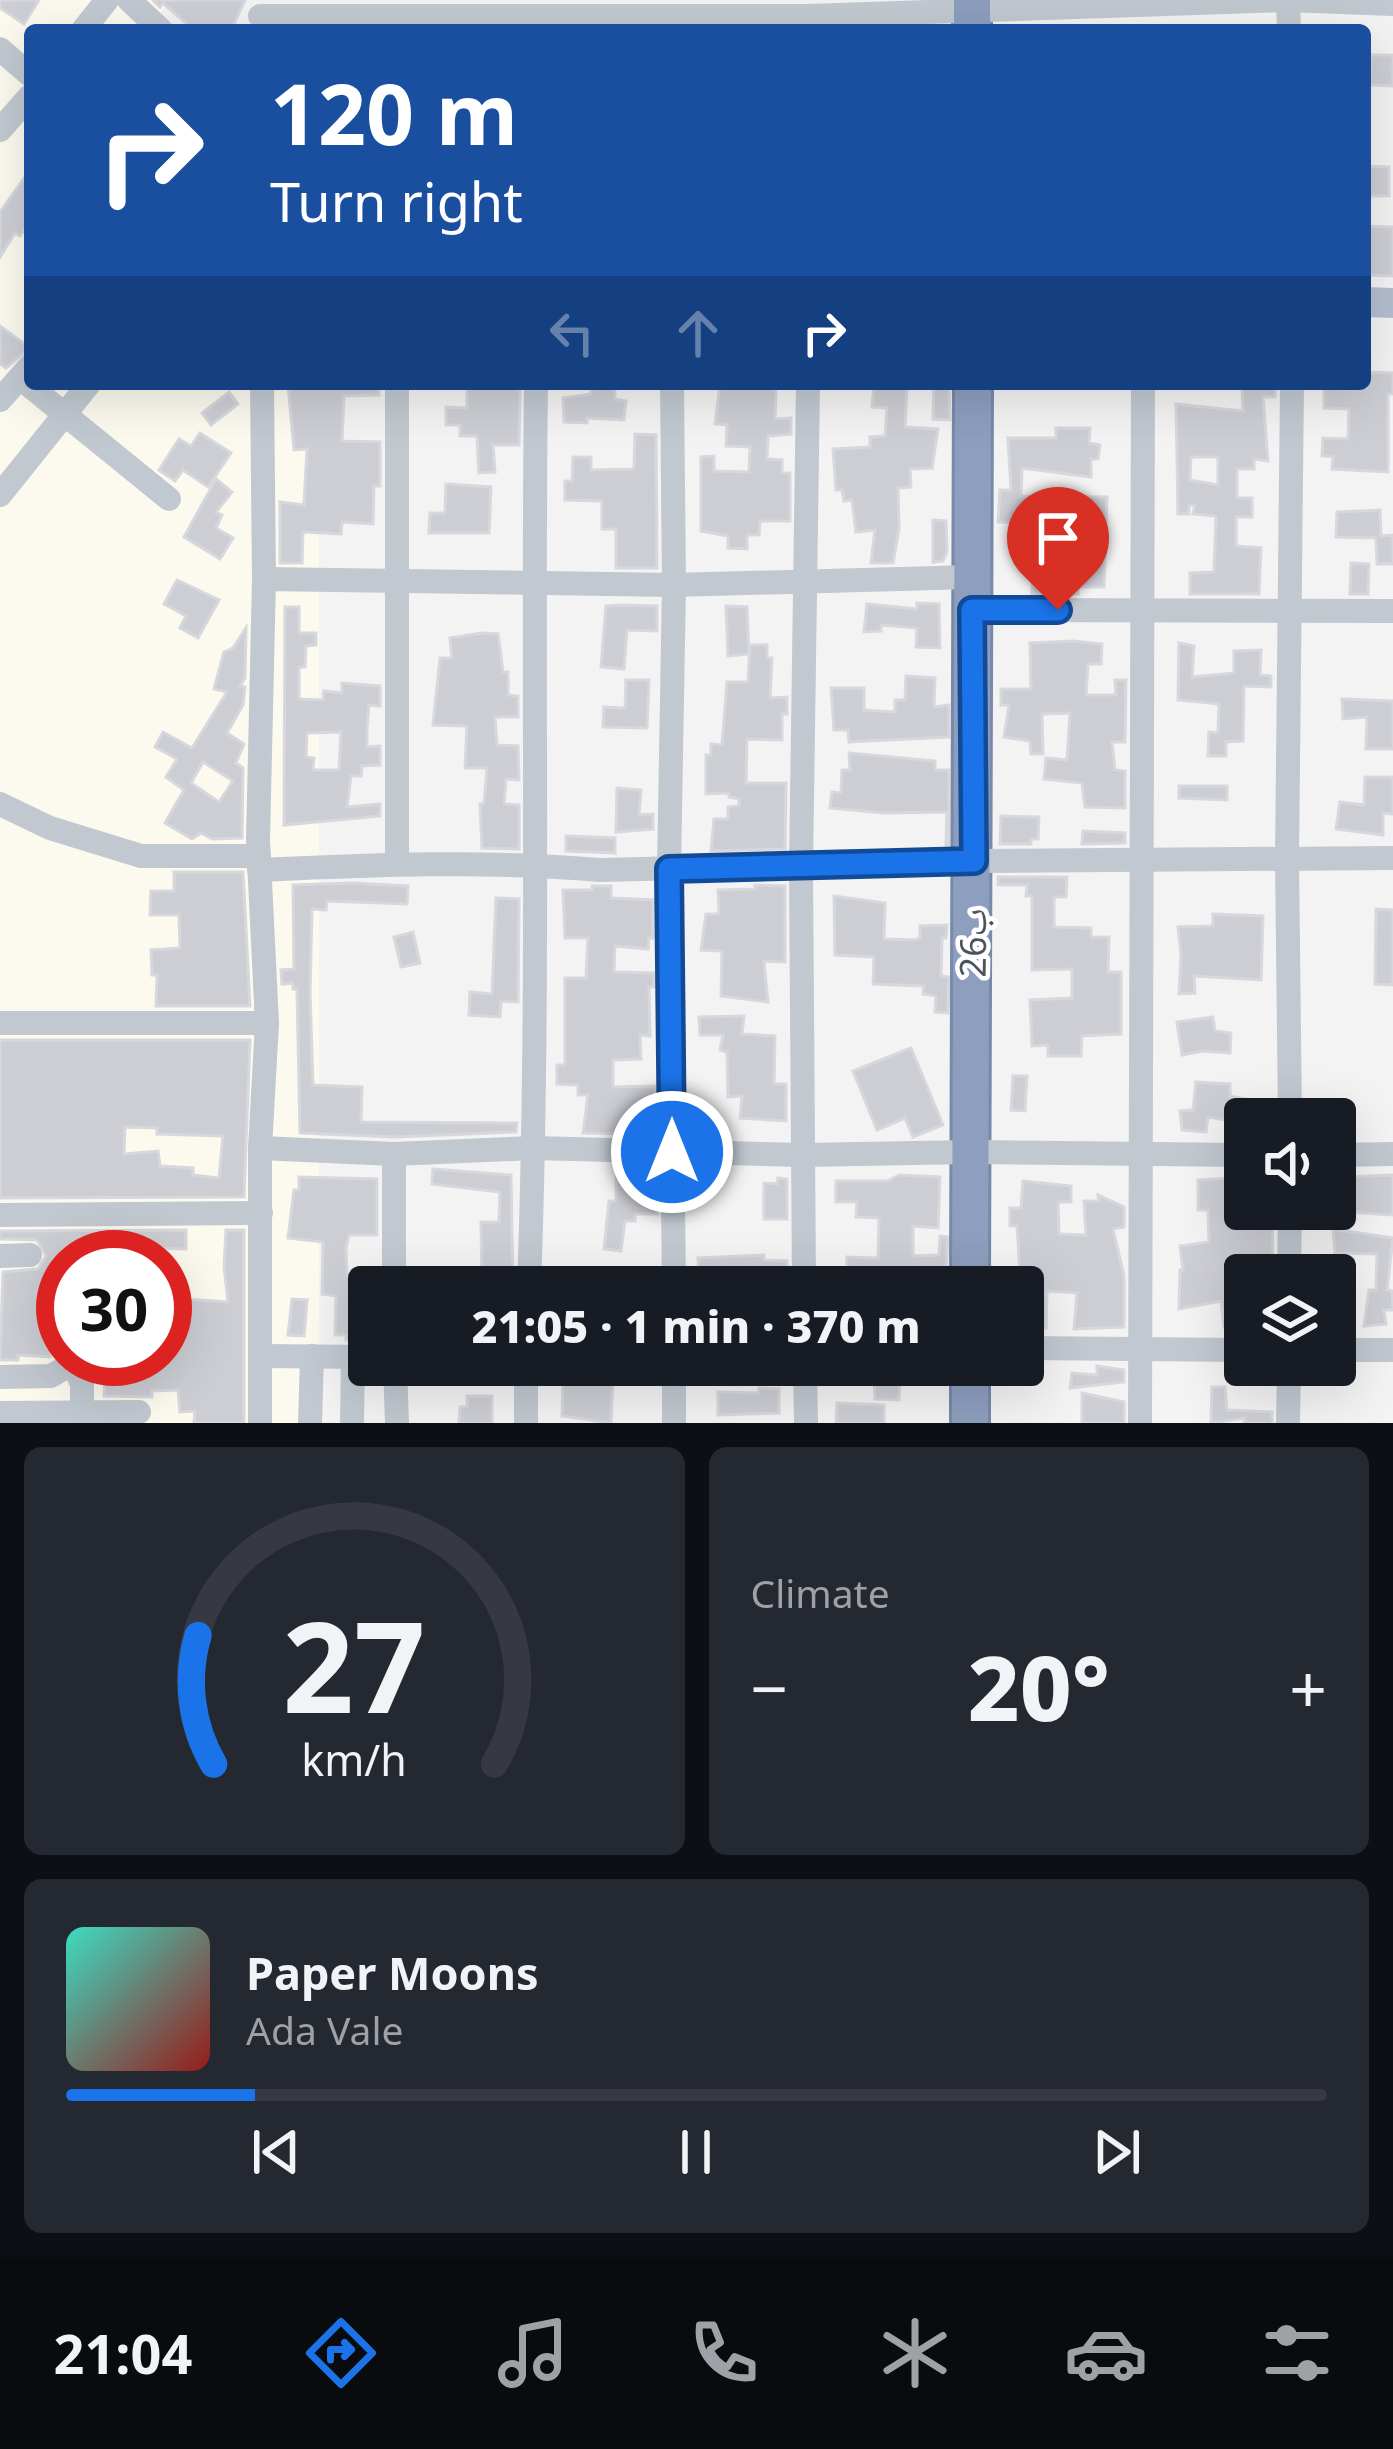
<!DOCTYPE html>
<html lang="en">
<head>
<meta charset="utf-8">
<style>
	:root { --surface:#171b24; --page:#242831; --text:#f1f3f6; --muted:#9ea1a6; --line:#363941; --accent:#1a73e8 }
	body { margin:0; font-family:"Noto Sans","Noto Naskh Arabic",sans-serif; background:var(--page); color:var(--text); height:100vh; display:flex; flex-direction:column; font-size:45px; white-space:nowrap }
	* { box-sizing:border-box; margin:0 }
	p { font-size:39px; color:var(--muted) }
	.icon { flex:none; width:66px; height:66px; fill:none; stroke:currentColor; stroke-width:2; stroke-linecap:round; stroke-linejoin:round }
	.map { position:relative; height:1423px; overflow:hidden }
	.panel { display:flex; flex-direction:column; gap:24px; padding:24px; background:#0d0f14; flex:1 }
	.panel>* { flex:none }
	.hud { position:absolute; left:24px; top:24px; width:1347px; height:366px; border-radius:12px; box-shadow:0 12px 48px #0002; background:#1a4fa0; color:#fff; overflow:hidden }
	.fabs { position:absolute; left:1224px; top:1098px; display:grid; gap:24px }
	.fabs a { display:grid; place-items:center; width:132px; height:132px; border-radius:12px; background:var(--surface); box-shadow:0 12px 48px #0002; font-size:60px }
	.speed { position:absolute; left:36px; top:1230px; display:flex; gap:24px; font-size:60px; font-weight:700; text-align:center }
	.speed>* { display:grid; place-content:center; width:156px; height:156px; border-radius:50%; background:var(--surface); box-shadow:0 12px 48px #0002; line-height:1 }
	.speed .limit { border:18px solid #d22; background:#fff; color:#111 }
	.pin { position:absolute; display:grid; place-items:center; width:102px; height:102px; color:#fff; margin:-123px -51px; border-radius:50% 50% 50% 0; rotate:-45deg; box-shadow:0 0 12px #0007 }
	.pin .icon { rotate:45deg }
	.me { position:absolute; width:132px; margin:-66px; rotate:0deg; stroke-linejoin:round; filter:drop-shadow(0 0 9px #0008) }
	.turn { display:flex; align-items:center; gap:42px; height:252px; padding:0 48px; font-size:54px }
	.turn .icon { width:156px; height:156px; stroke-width:2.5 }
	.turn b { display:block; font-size:84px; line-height:102px }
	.lanes { display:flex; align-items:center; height:114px; padding:0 48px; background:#0003; justify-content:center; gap:60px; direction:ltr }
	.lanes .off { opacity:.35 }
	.big { font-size:90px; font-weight:800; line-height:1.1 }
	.panel .widget { flex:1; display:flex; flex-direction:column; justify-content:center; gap:18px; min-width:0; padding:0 42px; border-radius:18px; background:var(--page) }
	.panel .dial { align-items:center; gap:0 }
	.dial svg { height:312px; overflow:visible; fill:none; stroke:var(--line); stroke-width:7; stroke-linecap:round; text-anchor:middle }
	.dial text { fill:var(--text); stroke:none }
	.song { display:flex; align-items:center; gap:36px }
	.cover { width:144px; height:144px; border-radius:18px; background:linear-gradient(135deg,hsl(170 70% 55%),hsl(0 70% 35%)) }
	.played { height:12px; border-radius:6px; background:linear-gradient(90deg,var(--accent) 15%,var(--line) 15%) }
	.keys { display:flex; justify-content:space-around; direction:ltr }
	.heat { display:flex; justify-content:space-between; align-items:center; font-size:66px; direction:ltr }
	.panel .tiles { flex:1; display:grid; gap:24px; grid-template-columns:1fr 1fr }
	.widget:last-child { grid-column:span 2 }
	.trip { position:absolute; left:348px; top:1266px; width:696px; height:120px; border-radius:12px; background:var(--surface); box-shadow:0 12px 48px #0002; font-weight:800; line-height:120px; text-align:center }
	.tabs { display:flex; height:192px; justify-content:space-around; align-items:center; background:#090b0e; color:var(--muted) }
	.tabs .icon { width:84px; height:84px }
	.tabs .active { color:var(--accent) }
	.tabs b { font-size:54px; color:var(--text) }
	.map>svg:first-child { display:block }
</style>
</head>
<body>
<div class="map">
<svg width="1393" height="1423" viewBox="0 0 1393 1423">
	<rect width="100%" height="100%" fill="#f4f3f3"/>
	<path fill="#fcfaef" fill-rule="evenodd" d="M0 0H171L146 30H30V384H319V1423H0ZM63 1257H165V1359H63Z"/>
	<g fill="#cdced4" stroke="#d7d8dd" stroke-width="3" fill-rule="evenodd">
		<polygon points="0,0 39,0 24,24 0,8"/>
		<polygon points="153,0 245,0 231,30 194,30 163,3 160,7"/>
		<polygon points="1371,55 1393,55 1393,86 1370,85"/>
		<polygon points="1365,166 1389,167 1389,196 1365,196"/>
		<polygon points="30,170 30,222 20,236 15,233 0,257 0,212"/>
		<polygon points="1365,226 1393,227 1393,276 1365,275"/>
		<polygon points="0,326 30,348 6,368 0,364"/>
		<polygon points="1365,372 1393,373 1393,394 1388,394 1388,472 1332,469 1333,457 1322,456 1323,438 1348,439 1349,409 1324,408 1324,388 1348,389 1348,384 1365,384"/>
		<polygon points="288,384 379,384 379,395 344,396 342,441 380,442 380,486 374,486 373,524 342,522 341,534 303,532 302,563 280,563 280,502 304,505 307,449 294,450"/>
		<polygon points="467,384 520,384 519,445 493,445 495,472 479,473 477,436 460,436 460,425 446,425 446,407 467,408"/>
		<polygon points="591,384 615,384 615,399 626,401 624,420 587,418 587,423 564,422 563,398 591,394"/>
		<polygon points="934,384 949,384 950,420 933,419"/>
		<path d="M1242 384H1276L1275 397H1263L1268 461 1254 459V469H1237V498H1252V517H1236V546L1261 548 1259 594H1190V573L1214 572 1216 516 1193 514 1195 505H1189V514H1178L1176 404 1243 411ZM1191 457H1218V485L1190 480Z"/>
		<polygon points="720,385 776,388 775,419 791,418 791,434 768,436 767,459 782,460 782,473 790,473 790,521 760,521 759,535 747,535 747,549 728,548 728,536 701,531 701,457 714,456 714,471 749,472 750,447 726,446 727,425 715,424"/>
		<polygon points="874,385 907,387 905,427 938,429 932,468 910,469 911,487 898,488 899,529 893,563 871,563 875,530 856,532 852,500 844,501 842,490 836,490 833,449 870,447 870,437 885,436 887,408 872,407"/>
		<polygon points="229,392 238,404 211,425 202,413"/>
		<polygon points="1056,428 1090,428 1089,443 1100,445 1098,459 1091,459 1091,477 1022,468 1021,496 1107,497 1104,587 1078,587 1078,594 1032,594 1031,523 998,522 1000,490 1011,490 1008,438 1056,438"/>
		<polygon points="200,433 231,453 208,487 183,470 175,481 159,470 179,439 191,446"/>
		<polygon points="635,434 656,435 657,568 616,568 616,529 602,529 602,501 565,500 565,481 572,481 573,457 591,457 591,470 634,469"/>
		<polygon points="216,479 232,492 216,512 222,515 216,528 233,538 220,559 184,537"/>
		<polygon points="446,484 491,487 489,533 429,533 430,513 445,513"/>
		<polygon points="1380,510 1381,536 1393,535 1393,564 1377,564 1376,538 1336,537 1337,512"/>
		<polygon points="933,520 946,521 947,552 943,561 933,562"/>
		<polygon points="1351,563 1369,564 1368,594 1350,594"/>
		<polygon points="177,580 219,600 198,638 180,628 186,616 164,604"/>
		<polygon points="917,603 939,604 940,648 916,647 917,628 881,625 881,631 864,632 867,604 917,609"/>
		<polygon points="622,605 657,606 657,631 627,630 624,669 601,667 606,606"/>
		<polygon points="726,606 747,607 749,654 728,656"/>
		<path d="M285 607H299V633H316V645L306 646 305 667H299V699L323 700 324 691 342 693V683L380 686V706L369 705 367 729V747L380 746V765L362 766 361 776H351L347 807 380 804V816L284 825ZM341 732 339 770H313L314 758 306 757 307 733Z"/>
		<path d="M246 628 245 678 240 686 245 687 243 705 227 733 244 744 236 763 243 768 242 838 212 839 201 833 192 839 165 823 184 790 166 777 177 759 155 747 163 732 192 748 227 692 214 689 224 652 233 648ZM203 762 233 781 219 802 191 783Z"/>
		<polygon points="482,633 498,634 503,672 508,672 508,695 518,696 518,717 495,717 497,745 518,746 519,780 506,779 504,804 519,805 519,849 482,848 480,804 484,804 487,768 465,768 467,726 433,725 440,658 452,658 450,638"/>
		<polygon points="1074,641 1102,644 1101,664 1088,664 1086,695 1116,695 1115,680 1126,680 1125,742 1112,742 1115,770 1125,771 1125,808 1085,807 1082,783 1044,779 1046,758 1067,760 1070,713 1042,714 1043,754 1031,754 1030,741 1004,737 1009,705 1001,705 1001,689 1031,689 1030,643"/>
		<polygon points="1179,643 1194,646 1192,677 1234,673 1234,651 1261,650 1260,675 1271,676 1271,687 1244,686 1243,741 1226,742 1226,756 1208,756 1209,732 1218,733 1219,704 1178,700"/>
		<polygon points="750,645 767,645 767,658 772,658 770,698 787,697 787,714 782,714 782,740 747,739 746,783 786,783 785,849 711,851 714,819 728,819 728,807 739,806 739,799 729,797 729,793 706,794 706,755 711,755 711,744 722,745 727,682 748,682"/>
		<polygon points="906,676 935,678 934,707 949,705 949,737 849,742 848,730 834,730 831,688 864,688 864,710 895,712 895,700 905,700"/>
		<polygon points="626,680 649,680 647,728 603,727 604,707 625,708"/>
		<polygon points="1342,699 1393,701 1393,749 1366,749 1367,717 1343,719"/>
		<polygon points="849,753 935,761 935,770 949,770 949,845 946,845 947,812 884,813 830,808 832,792 841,793 842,770 850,770"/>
		<polygon points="1365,777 1393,777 1393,814 1383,813 1383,835 1336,829 1340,802 1364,805"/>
		<polygon points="1179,786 1227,786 1227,800 1179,798"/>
		<polygon points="617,788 641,790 639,815 653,814 653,829 616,832"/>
		<polygon points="1001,816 1039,817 1038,839 1031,839 1031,844 1000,844"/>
		<polygon points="1083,831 1125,833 1125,843 1082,844"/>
		<polygon points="566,836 615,838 615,853 566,851"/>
		<polygon points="174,872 243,872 250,1006 156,1006 157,975 152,975 151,950 180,948 179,915 150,915 151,891 174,891"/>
		<polygon points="998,877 1067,877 1066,897 1054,897 1054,927 1091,928 1091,937 1109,937 1108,972 1121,972 1121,1034 1082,1036 1081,1056 1048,1056 1048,1045 1032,1046 1030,1000 1072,998 1072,969 1032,970 1032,896 1026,896 1027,885 998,885"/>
		<polygon points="352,883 408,886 407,904 327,901 326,910 312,909 310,992 313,1085 362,1087 361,1122 517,1123 516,1132 394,1137 300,1133 297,989 293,989 293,983 282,984 281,970 294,969 293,885"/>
		<polygon points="755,885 785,886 785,962 764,961 768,1002 721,996 722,951 701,950 706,914 719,914 718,890 755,889"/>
		<polygon points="592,886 611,886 611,898 653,900 653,938 649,938 648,949 615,946 614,972 654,973 654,987 649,987 650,1036 640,1035 641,1059 613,1060 613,1087 655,1086 656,1134 583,1133 588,1095 578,1095 578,1085 557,1084 557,1065 565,1065 565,978 586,978 588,938 565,938 563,890 592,890"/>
		<polygon points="834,896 885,903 884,939 915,940 920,938 920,926 947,925 946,938 942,938 941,976 949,977 948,1013 935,1012 936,996 923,994 924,986 873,984 874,957 835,955"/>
		<polygon points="496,898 519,899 518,1002 501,1001 500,1017 469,1015 470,992 492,994"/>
		<polygon points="1376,909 1393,910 1393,985 1375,984"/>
		<polygon points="1213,914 1263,916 1261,980 1194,976 1195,993 1179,994 1181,954 1178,927 1213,926"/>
		<polygon points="413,932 420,963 401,967 394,937"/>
		<polygon points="744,1016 742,1034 775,1036 774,1084 786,1084 786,1121 740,1118 742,1096 728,1097 727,1052 720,1050 723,1035 700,1035 699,1017"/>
		<polygon points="1213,1017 1215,1031 1231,1033 1230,1053 1203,1051 1182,1055 1177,1022"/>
		<path d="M0 1040H250L244 1197 0 1198ZM125 1127 157 1128V1134L223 1136 219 1178 193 1175V1168L160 1166 158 1151 124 1154Z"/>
		<polygon points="911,1048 943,1125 913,1137 905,1118 877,1130 853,1071"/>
		<polygon points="1013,1076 1027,1076 1025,1111 1011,1110"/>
		<polygon points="1196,1082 1230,1084 1230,1096 1261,1102 1262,1115 1245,1114 1245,1131 1232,1131 1231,1121 1208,1117 1206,1132 1182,1130 1180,1111 1193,1110"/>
		<polygon points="433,1169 511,1175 513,1287 482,1287 481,1222 499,1222 500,1192 432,1184"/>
		<polygon points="899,1175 940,1177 938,1228 913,1226 913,1256 939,1255 940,1236 948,1237 945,1287 867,1287 868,1279 847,1279 847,1257 878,1258 879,1218 856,1217 857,1202 836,1202 836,1181 888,1181"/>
		<polygon points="1393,1175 1393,1215 1335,1211 1335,1197 1347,1196 1347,1177"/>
		<polygon points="616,1176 655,1177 656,1193 657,1214 635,1214 635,1221 625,1221 621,1251 604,1249 609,1201 616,1201"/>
		<polygon points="299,1177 377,1179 377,1235 349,1235 346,1248 347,1276 366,1278 363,1312 368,1312 369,1340 346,1340 346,1335 335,1335 336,1296 322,1294 323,1242 288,1238 294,1190 299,1190"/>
		<polygon points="778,1178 787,1179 787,1219 764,1219 764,1183 777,1184"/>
		<polygon points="1231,1178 1231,1181 1239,1180 1239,1196 1245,1195 1245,1209 1272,1209 1273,1264 1258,1265 1258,1275 1245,1275 1245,1325 1224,1327 1221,1301 1179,1309 1180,1270 1183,1270 1180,1246 1209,1242 1208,1210 1198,1210 1198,1180"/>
		<polygon points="1023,1181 1071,1186 1071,1202 1058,1202 1059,1234 1086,1235 1084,1201 1099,1201 1098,1195 1124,1207 1124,1227 1113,1229 1124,1276 1124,1327 1074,1329 1077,1293 1047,1291 1046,1328 1023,1329 1030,1274 1020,1273 1017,1226 1010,1226 1010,1208 1021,1208"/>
		<polygon points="1333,1229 1393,1238 1387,1290 1392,1291 1393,1310 1384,1310 1386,1324 1364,1326 1369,1290 1376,1290 1377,1254 1335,1253"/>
		<polygon points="186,1230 186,1249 105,1247 114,1257 63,1257 63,1350 51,1352 50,1357 18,1355 18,1360 0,1360 3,1272 38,1269 46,1256 37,1240 0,1239 0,1231"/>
		<polygon points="226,1230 244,1230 244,1423 194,1423 195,1411 180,1412 178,1390 152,1391 152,1397 104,1396 105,1379 126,1377 132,1370 133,1359 165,1359 171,1298 228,1302 224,1267"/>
		<polygon points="764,1255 764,1260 787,1261 787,1271 699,1276 698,1258"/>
		<polygon points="292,1299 307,1300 304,1336 288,1335"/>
		<polygon points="1097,1366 1124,1370 1124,1382 1070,1388 1072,1373 1097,1375"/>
		<polygon points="593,1377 613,1379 611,1423 562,1416 563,1378 593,1381"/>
		<polygon points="874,1379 900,1380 899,1400 875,1399"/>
		<polygon points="1212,1387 1225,1387 1227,1410 1272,1412 1272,1423 1244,1423 1245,1418 1211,1423"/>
		<polygon points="759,1388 779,1389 779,1413 718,1415 718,1392 758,1393"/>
		<polygon points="1082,1393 1124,1402 1124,1423 1082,1423"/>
		<polygon points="467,1396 492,1396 492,1423 459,1423 460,1407 467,1407"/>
		<polygon points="837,1403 884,1405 884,1423 836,1423"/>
	</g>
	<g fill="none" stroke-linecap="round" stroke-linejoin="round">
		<g stroke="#7889aa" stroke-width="42">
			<g id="highway">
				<polyline points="972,30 972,0"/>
				<polyline points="970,1287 973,384"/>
				<polyline points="970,1365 970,1423"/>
			</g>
		</g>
		<g stroke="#c1c8d0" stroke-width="24">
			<polyline points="129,0 161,30"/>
			<polyline points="1288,0 1289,30"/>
			<polyline points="260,16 807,16 1288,0 1393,4"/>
			<polyline points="83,30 107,0"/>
			<polyline points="0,49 30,75"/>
			<polyline points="0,130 30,96"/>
			<polyline points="20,378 169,499"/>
			<polyline points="397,384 397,864"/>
			<polyline points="672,384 674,585 669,869 674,1287"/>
			<polyline points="0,400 30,366"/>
			<polyline points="0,495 89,384"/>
			<polyline points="264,579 674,585 973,577"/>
			<polyline points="972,610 1393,611"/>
			<polyline points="0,804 50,828 141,856 259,856"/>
			<path d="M259 870C373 865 486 860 600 870L974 861 1393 858"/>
			<polyline points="0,1023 267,1023"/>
			<polyline points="1290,1119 1287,859 1292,384"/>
			<polyline points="260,1148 394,1154 534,1148 803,1155 971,1152 1245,1155"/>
			<polyline points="394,1154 394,1287"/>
			<polyline points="1335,1155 1393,1154"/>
			<polyline points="0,1215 261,1213"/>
			<polyline points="0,1256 30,1255"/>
			<polyline points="1289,1275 1290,1209"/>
			<path d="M529 1287C540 986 532 685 536 384"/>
			<polyline points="804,1287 801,868 808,384"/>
			<polyline points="1023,1348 1245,1350"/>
			<polyline points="1335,1350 1393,1350"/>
			<polyline points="261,1356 369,1357"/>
			<polyline points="73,1363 82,1384 82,1423"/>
			<polyline points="395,1365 397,1423"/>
			<polyline points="526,1365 526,1423"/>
			<polyline points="805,1365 806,1423"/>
			<polyline points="0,1377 51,1376 73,1363 117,1363"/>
			<polyline points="0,1413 139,1412"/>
			<polyline points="260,1423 260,1148 267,1023 258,840 264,579 262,384"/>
			<polyline points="310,1423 312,1356"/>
			<polyline points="352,1423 353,1358"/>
			<polyline points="674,1423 674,1365"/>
			<polyline points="1140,1423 1143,384"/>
			<polyline points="1288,1423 1289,1365"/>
		</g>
		<polyline stroke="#b4becf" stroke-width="30" points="1365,302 1393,303"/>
		<use href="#highway" stroke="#8d9ebe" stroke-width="36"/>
	</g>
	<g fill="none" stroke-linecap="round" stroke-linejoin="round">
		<g stroke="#114b97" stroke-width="30">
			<polyline id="route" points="672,1152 669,869 974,861 972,610 1058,610"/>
		</g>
		<use href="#route" stroke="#1a73e8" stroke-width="21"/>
	</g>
	<g text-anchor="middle" stroke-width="9" stroke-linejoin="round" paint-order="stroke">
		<g font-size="36" fill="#4b535f" stroke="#fff">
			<text transform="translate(973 943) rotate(-89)" y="13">26ب</text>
		</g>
	</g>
</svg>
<div class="fabs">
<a><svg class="icon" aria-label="sound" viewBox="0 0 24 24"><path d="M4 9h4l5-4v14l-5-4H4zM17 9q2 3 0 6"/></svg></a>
<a><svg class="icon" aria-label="layers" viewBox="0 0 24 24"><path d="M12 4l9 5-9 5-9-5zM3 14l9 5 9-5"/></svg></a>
</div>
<div class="speed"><div class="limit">30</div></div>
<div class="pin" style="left:1058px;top:610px;background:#d93025"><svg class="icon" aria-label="arrive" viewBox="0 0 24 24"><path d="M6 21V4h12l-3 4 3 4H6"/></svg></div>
<svg class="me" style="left:672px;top:1152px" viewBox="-20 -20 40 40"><circle r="17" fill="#1a73e8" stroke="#fff" stroke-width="3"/><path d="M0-11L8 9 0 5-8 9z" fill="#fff"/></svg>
<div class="trip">21:05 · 1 min · 370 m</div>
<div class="hud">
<div class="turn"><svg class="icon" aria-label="right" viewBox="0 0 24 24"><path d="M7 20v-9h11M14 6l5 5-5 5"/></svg><div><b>120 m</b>Turn right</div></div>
<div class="lanes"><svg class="icon off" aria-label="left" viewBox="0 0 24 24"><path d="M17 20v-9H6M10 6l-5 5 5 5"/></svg><svg class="icon off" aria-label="ahead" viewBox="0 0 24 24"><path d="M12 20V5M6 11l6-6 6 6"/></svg><svg class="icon" aria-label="right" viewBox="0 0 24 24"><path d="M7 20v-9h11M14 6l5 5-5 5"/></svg></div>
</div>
</div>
<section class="panel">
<div class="tiles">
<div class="widget dial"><svg viewBox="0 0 100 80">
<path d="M14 69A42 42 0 1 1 86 69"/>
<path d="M14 69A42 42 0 0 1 10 36" stroke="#1a73e8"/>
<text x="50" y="56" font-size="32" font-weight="700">27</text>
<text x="50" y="72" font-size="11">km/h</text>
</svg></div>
<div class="widget"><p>Climate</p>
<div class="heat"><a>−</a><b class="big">20°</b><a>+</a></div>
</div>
<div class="widget">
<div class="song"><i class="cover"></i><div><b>Paper Moons</b><p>Ada Vale</p></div></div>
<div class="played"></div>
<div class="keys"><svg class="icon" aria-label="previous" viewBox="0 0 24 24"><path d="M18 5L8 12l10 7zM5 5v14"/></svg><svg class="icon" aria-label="pause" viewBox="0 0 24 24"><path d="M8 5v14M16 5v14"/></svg><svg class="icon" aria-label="next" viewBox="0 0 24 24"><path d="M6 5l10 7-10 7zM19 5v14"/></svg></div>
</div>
</div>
</section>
<nav class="tabs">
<b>21:04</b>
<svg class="icon active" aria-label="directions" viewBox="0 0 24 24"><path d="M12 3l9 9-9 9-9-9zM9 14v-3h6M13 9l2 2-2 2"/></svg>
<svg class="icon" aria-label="music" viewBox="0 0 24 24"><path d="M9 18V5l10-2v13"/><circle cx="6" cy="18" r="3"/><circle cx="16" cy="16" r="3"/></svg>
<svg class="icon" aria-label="phone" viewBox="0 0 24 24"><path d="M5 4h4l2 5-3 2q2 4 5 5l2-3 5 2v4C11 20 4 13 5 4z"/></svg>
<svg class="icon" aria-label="climate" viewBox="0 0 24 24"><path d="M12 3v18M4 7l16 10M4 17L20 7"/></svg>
<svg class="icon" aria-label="car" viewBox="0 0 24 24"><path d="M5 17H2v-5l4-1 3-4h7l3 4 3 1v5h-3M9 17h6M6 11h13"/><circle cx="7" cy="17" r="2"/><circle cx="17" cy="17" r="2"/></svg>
<svg class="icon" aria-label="filters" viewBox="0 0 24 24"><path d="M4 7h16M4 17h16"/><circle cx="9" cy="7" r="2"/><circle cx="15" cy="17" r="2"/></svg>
</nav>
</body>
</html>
